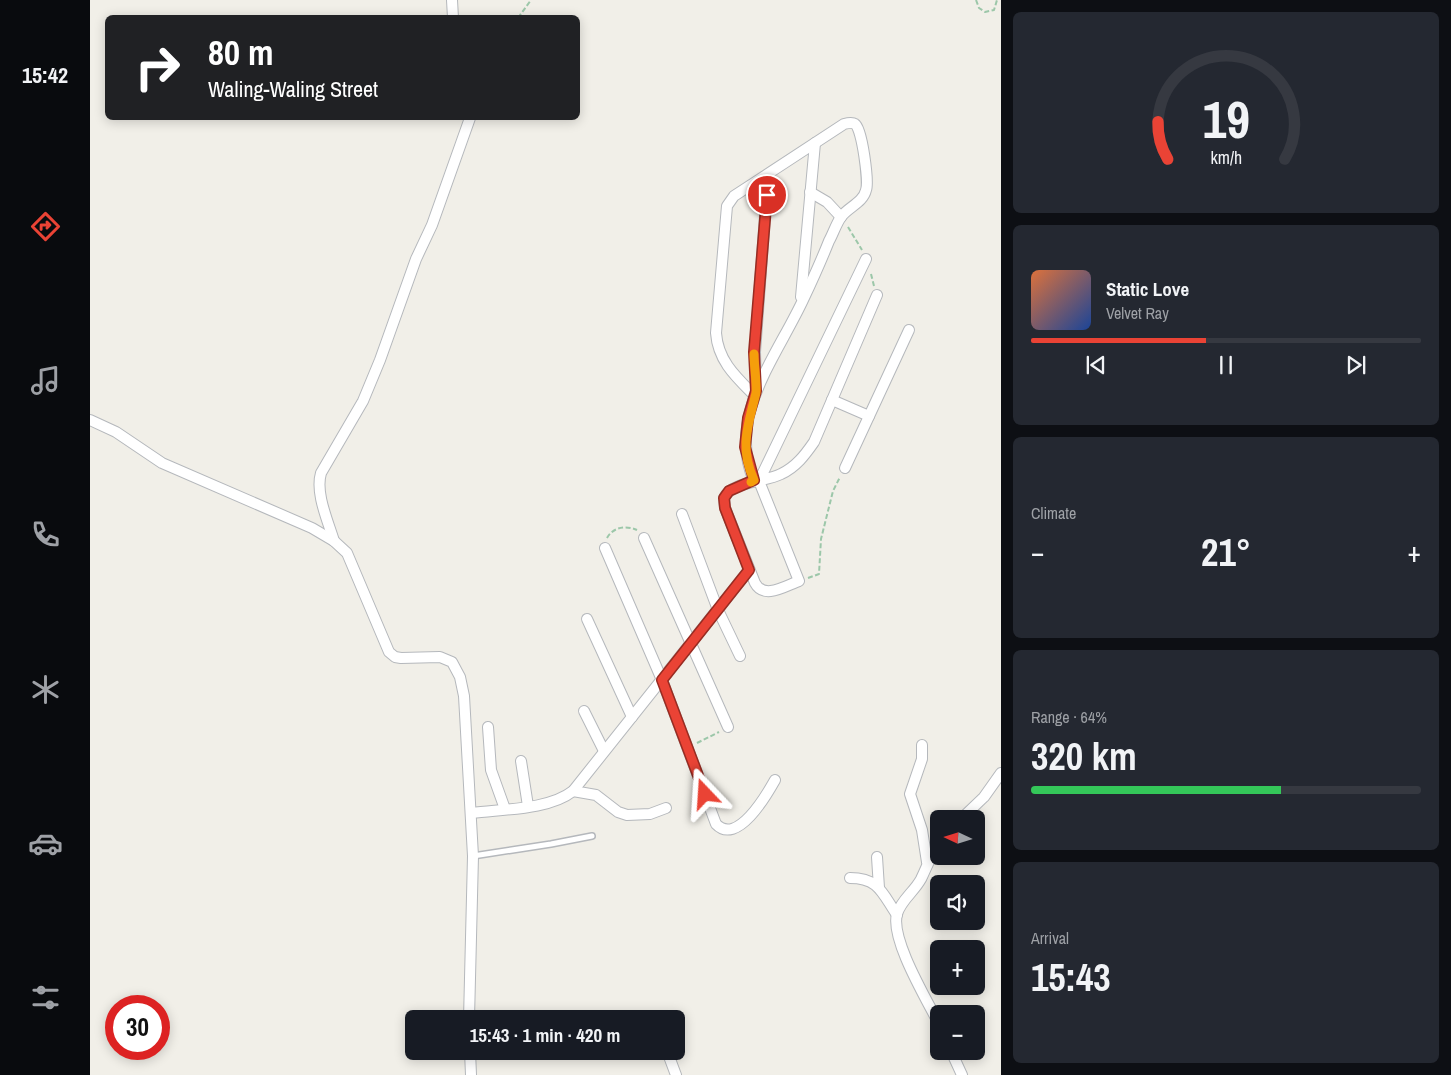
<!DOCTYPE html>
<html lang="en">
<head>
<meta charset="utf-8">
<style>
	:root { --surface:#171b24; --page:#242831; --text:#f1f3f6; --muted:#9ea1a6; --line:#363941; --accent:#ea4335 }
	body { margin:0; font-family:"Archivo Narrow",sans-serif; background:var(--page); color:var(--text); height:100vh; display:flex; flex-direction:column; font-size:19px; white-space:nowrap }
	* { box-sizing:border-box; margin:0 }
	p { font-size:16px; color:var(--muted) }
	.icon { flex:none; width:28px; height:28px; fill:none; stroke:currentColor; stroke-width:2; stroke-linecap:round; stroke-linejoin:round }
	.map { position:relative; flex:1; overflow:hidden }
	.side { display:flex; flex-direction:column; gap:12px; padding:12px; background:#0d0f14; width:450px }
	.side>* { flex:none }
	.banner { position:absolute; left:15px; top:15px; width:475px; height:105px; border-radius:8px; box-shadow:0 2px 12px #0003; background:#202124; color:#fff; overflow:hidden }
	.needle { width:32px; rotate:274deg }
	.fabs { position:absolute; left:840px; top:810px; display:grid; gap:10px }
	.fabs a { display:grid; place-items:center; width:55px; height:55px; border-radius:8px; background:var(--surface); box-shadow:0 2px 12px #0003; font-size:25px }
	.speed { position:absolute; left:15px; top:995px; display:flex; gap:10px; font-size:25px; font-weight:700; text-align:center }
	.speed>* { display:grid; place-content:center; width:65px; height:65px; border-radius:50%; background:var(--surface); box-shadow:0 2px 12px #0003; line-height:1 }
	.speed .limit { border:8px solid #d22; background:#fff; color:#111 }
	.pin { position:absolute; display:grid; place-items:center; width:42px; height:42px; color:#fff; margin:-21px; border:2px solid #fff; border-radius:50%; box-shadow:0 1px 5px #0007 }
	.me { position:absolute; width:55px; margin:-28px; rotate:340deg; stroke-linejoin:round; filter:drop-shadow(0 0 4px #0008) }
	.turn { display:flex; align-items:center; gap:18px; height:105px; padding:0 20px; font-size:22px }
	.turn .icon { width:65px; height:65px; stroke-width:2.5 }
	.turn b { display:block; font-size:35px; line-height:42px }
	.big { font-size:38px; font-weight:700; line-height:1.1 }
	.side .tile { flex:1; display:flex; flex-direction:column; justify-content:center; gap:8px; min-width:0; padding:0 18px; border-radius:8px; background:var(--page) }
	.side .dial { align-items:center; gap:0 }
	.dial svg { height:130px; overflow:visible; fill:none; stroke:var(--line); stroke-width:7; stroke-linecap:round; text-anchor:middle }
	.dial text { fill:var(--text); stroke:none }
	.song { display:flex; align-items:center; gap:15px }
	.cover { width:60px; height:60px; border-radius:8px; background:linear-gradient(135deg,hsl(20 70% 55%),hsl(220 70% 35%)) }
	.played { height:5px; border-radius:2px; background:linear-gradient(90deg,var(--accent) 45%,var(--line) 45%) }
	.keys { display:flex; justify-content:space-around; direction:ltr }
	.heat { display:flex; justify-content:space-between; align-items:center; font-size:28px; direction:ltr }
	.charge { height:8px; border-radius:4px; background:linear-gradient(90deg,#34c759 64%,var(--line) 0) }
	.trip { position:absolute; left:315px; top:1010px; width:280px; height:50px; border-radius:8px; background:var(--surface); box-shadow:0 2px 12px #0003; font-weight:700; line-height:50px; text-align:center }
	main { display:flex; flex:1; min-height:0 }
	.menu { display:flex; flex-direction:column; width:90px; justify-content:space-around; align-items:center; background:#090b0e; color:var(--muted) }
	.menu .icon { width:35px; height:35px }
	.menu .on { color:var(--accent) }
	.menu b { font-size:22px; color:var(--text) }
	.map>svg:first-child { display:block }
</style>
</head>
<body>
<main>
<nav class="menu">
<b>15:42</b>
<svg class="icon on" aria-label="directions" viewBox="0 0 24 24"><path d="M12 3l9 9-9 9-9-9zM9 14v-3h6M13 9l2 2-2 2"/></svg>
<svg class="icon" aria-label="music" viewBox="0 0 24 24"><path d="M9 18V5l10-2v13"/><circle cx="6" cy="18" r="3"/><circle cx="16" cy="16" r="3"/></svg>
<svg class="icon" aria-label="phone" viewBox="0 0 24 24"><path d="M5 4h4l2 5-3 2q2 4 5 5l2-3 5 2v4C11 20 4 13 5 4z"/></svg>
<svg class="icon" aria-label="climate" viewBox="0 0 24 24"><path d="M12 3v18M4 7l16 10M4 17L20 7"/></svg>
<svg class="icon" aria-label="car" viewBox="0 0 24 24"><path d="M5 17H2v-5l4-1 3-4h7l3 4 3 1v5h-3M9 17h6M6 11h13"/><circle cx="7" cy="17" r="2"/><circle cx="17" cy="17" r="2"/></svg>
<svg class="icon" aria-label="filters" viewBox="0 0 24 24"><path d="M4 7h16M4 17h16"/><circle cx="9" cy="7" r="2"/><circle cx="15" cy="17" r="2"/></svg>
</nav>
<div class="map">
<svg width="911" height="1075" viewBox="0 0 911 1075">
	<rect width="100%" height="100%" fill="#f1efe8"/>
	<g fill="none" stroke-linecap="round" stroke-linejoin="round">
		<g stroke="#b5b8bc" stroke-width="8">
			<polyline id="service" points="383,856 461,844 502,836"/>
		</g>
		<g stroke="#b5b8bc" stroke-width="12">
			<g id="minor">
				<polyline points="362,0 363,18"/>
				<polyline points="720,192 737,202 751,217"/>
				<path d="M776 259 669 481 709 581C695 586 674 600 665 583L635 508 634 498C642 481 676 482 691 474 706 467 715 455 724 442L787 295"/>
				<polyline points="711,297 725,143"/>
				<polyline points="666,391 665,352 678,175"/>
				<polyline points="742,400 779,416"/>
				<polyline points="0,420 26,432 72,463 222,528 244,541 257,553 299,652 305,657 311,658 350,657 362,662 370,677 374,696 383,856 379,1019"/>
				<polyline points="755,468 819,330"/>
				<path d="M664 481C636 417 687 356 713 300 722 281 731 261 739 241 743 234 746 224 751 217 758 207 773 203 776 190 779 182 772 128 765 124 762 122 758 123 754 124L644 196 637 206 626 333C628 361 646 377 665 396"/>
				<polyline points="592,514 628,610 650,656"/>
				<polyline points="554,538 638,727"/>
				<path d="M244 541C238 521 225 493 231 473L273 401 290 360 326 259 342 225 380 118"/>
				<path d="M515 548 572 680 626 824C647 846 676 796 685 780"/>
				<polyline points="497,619 542,717"/>
				<polyline points="494,711 514,751"/>
				<polyline points="398,727 401,770 415,809"/>
				<polyline points="832,745 832,759 820,794 832,830 837,862"/>
				<polyline points="431,761 438,806"/>
				<polyline points="483,791 506,795 528,812 537,815 560,814 576,808"/>
				<path d="M382 813C412 809 459 810 483 791L659 570"/>
				<polyline points="871,819 894,797 911,773"/>
				<path d="M849 845C840 856 837 867 831 879 824 892 811 900 807 914 800 939 837 1000 849 1024"/>
				<polyline points="787,857 789,888"/>
				<path d="M760 878C789 878 792 893 807 915"/>
				<polyline points="380,1051 381,1075"/>
				<polyline points="577,1051 586,1075"/>
				<polyline points="861,1051 872,1075"/>
			</g>
		</g>
		<g stroke="#9cc7a9" stroke-width="2" stroke-dasharray="5 2.5" stroke-linecap="butt">
			<polyline points="886,0 889,8 895,12 904,10 907,0"/>
			<polyline points="428,18 441,0"/>
			<polyline points="758,227 772,250"/>
			<polyline points="781,274 784,286"/>
			<path d="M517 538C523 527 536 525 547 530"/>
			<polyline points="718,578 729,574 731,539 743,491 750,477"/>
			<polyline points="607,743 629,732"/>
		</g>
		<use href="#service" stroke="#fff" stroke-width="5"/>
		<use href="#minor" stroke="#fff" stroke-width="10"/>
	</g>
	<g fill="none" stroke-linecap="round" stroke-linejoin="round">
		<g stroke="#982c22" stroke-width="12">
			<polyline id="route" points="615,794 572,680 659,570 635,508 634,498 639,491 664,480 655,447 658,418 666,391 664,352 677,195"/>
		</g>
		<use href="#route" stroke="#ea4335" stroke-width="9"/>
		<path stroke="#f59e0b" stroke-width="9" d="M661 482 664 480C649 447 658 426 666 393 667 385 664 365 664 354"/>
	</g>
</svg>
<div class="fabs">
<a><svg class="needle" viewBox="-14 -14 28 28"><path d="M0-13l5 13h-10z" fill="#e53935"/><path d="M0 13l5-13h-10z" fill="#9ea1a6"/></svg></a>
<a><svg class="icon" aria-label="sound" viewBox="0 0 24 24"><path d="M4 9h4l5-4v14l-5-4H4zM17 9q2 3 0 6"/></svg></a>
<a>+</a>
<a>−</a>
</div>
<div class="speed"><div class="limit">30</div></div>
<div class="pin" style="left:677px;top:195px;background:#d93025"><svg class="icon" aria-label="arrive" viewBox="0 0 24 24"><path d="M6 21V4h12l-3 4 3 4H6"/></svg></div>
<svg class="me" style="left:615px;top:794px" viewBox="-20 -20 40 40"><path d="M0-17L14 15 0 8-14 15z" fill="#ea4335" stroke="#fff" stroke-width="4"/></svg>
<div class="trip">15:43 · 1 min · 420 m</div>
<div class="banner">
<div class="turn"><svg class="icon" aria-label="right" viewBox="0 0 24 24"><path d="M7 20v-9h11M14 6l5 5-5 5"/></svg><div><b>80 m</b>Waling-Waling Street</div></div>
</div>
</div>
<section class="side">
<div class="tile dial"><svg viewBox="0 0 100 80">
<path d="M14 69A42 42 0 1 1 86 69"/>
<path d="M14 69A42 42 0 0 1 8 46" stroke="#ea4335"/>
<text x="50" y="56" font-size="32" font-weight="700">19</text>
<text x="50" y="72" font-size="11">km/h</text>
</svg></div>
<div class="tile">
<div class="song"><i class="cover"></i><div><b>Static Love</b><p>Velvet Ray</p></div></div>
<div class="played"></div>
<div class="keys"><svg class="icon" aria-label="previous" viewBox="0 0 24 24"><path d="M18 5L8 12l10 7zM5 5v14"/></svg><svg class="icon" aria-label="pause" viewBox="0 0 24 24"><path d="M8 5v14M16 5v14"/></svg><svg class="icon" aria-label="next" viewBox="0 0 24 24"><path d="M6 5l10 7-10 7zM19 5v14"/></svg></div>
</div>
<div class="tile"><p>Climate</p>
<div class="heat"><a>−</a><b class="big">21°</b><a>+</a></div>
</div>
<div class="tile"><p>Range · 64%</p><b class="big">320 km</b><div class="charge"></div></div>
<div class="tile"><p>Arrival</p><b class="big">15:43</b></div>
</section>
</main>
</body>
</html>
